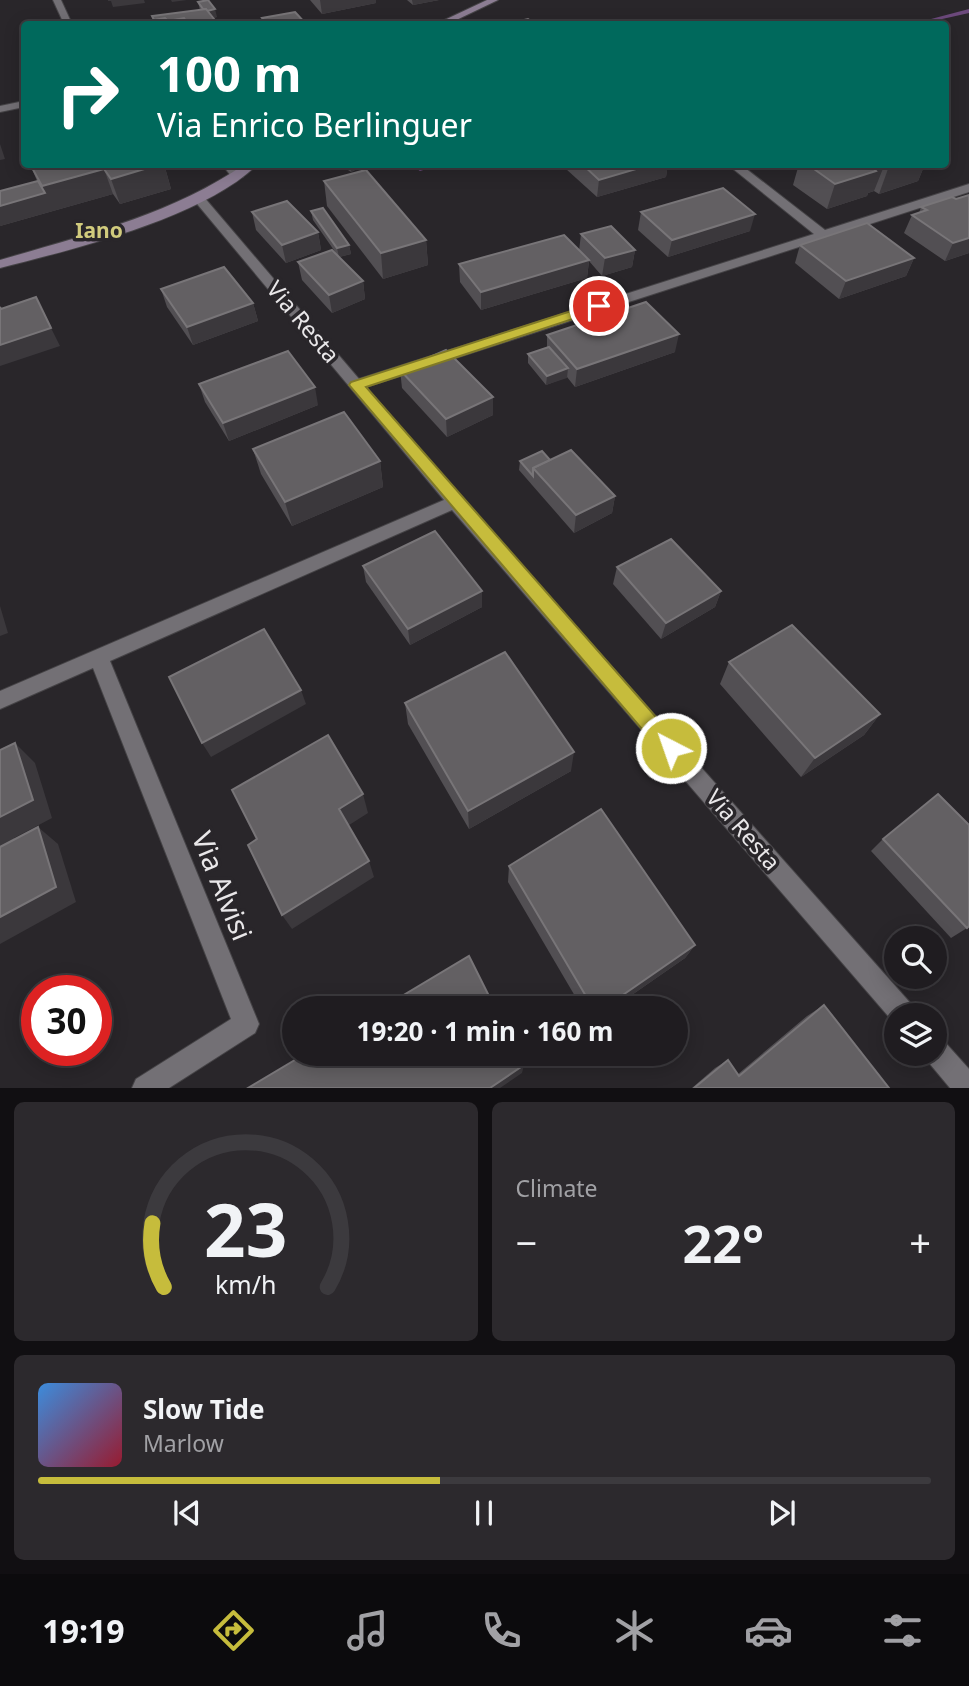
<!DOCTYPE html>
<html lang="en">
<head>
<meta charset="utf-8">
<style>
	:root { --surface:#1f1c20; --page:#2c292d; --text:#f1f3f6; --muted:#a1a1a5; --line:#3c3a3e; --accent:#c6bc3c }
	body { margin:0; font-family:"Noto Sans",sans-serif; background:var(--page); color:var(--text); height:100vh; display:flex; flex-direction:column; font-size:26px; white-space:nowrap }
	* { box-sizing:border-box; margin:0 }
	p { font-size:23px; color:var(--muted) }
	.icon { flex:none; width:38px; height:38px; fill:none; stroke:currentColor; stroke-width:2; stroke-linecap:round; stroke-linejoin:round }
	.map { position:relative; height:1088px; overflow:hidden }
	.details { display:flex; flex-direction:column; gap:14px; padding:14px; background:#110f12; flex:1 }
	.details>* { flex:none }
	.top-card { position:absolute; left:21px; top:21px; width:928px; height:147px; border-radius:7px; box-shadow:0 4px 18px #0003,0 0 0 2px var(--line); background:#00695c; color:#fff; overflow:hidden }
	.buttons { position:absolute; left:884px; top:926px; display:grid; gap:14px }
	.buttons a { display:grid; place-items:center; width:63px; height:63px; border-radius:50%; background:var(--surface); box-shadow:0 4px 18px #0003,0 0 0 2px var(--line); font-size:35px }
	.speed { position:absolute; left:21px; top:975px; display:flex; gap:14px; font-size:35px; font-weight:700; text-align:center }
	.speed>* { display:grid; place-content:center; width:91px; height:91px; border-radius:50%; background:var(--surface); box-shadow:0 4px 18px #0003,0 0 0 2px var(--line); line-height:1 }
	.speed .limit { border:10px solid #d22; background:#fff; color:#111 }
	.pin { position:absolute; display:grid; place-items:center; width:60px; height:60px; color:#fff; margin:-30px; border:4px solid #fff; border-radius:50%; box-shadow:0 2px 7px #0007 }
	.me { position:absolute; width:77px; margin:-38px; rotate:319deg; stroke-linejoin:round; filter:drop-shadow(0 0 5px #0008) }
	.turn { display:flex; align-items:center; gap:24px; height:147px; padding:0 21px; font-size:32px }
	.turn .icon { width:91px; height:91px; stroke-width:2.5 }
	.turn b { display:block; font-size:49px; line-height:60px }
	.big { font-size:52px; font-weight:700; line-height:1.1 }
	.details .tile { flex:1; display:flex; flex-direction:column; justify-content:center; gap:10px; min-width:0; padding:0 24px; border-radius:10px; background:var(--page) }
	.details .dial { align-items:center; gap:0 }
	.dial svg { height:182px; overflow:visible; fill:none; stroke:var(--line); stroke-width:7; stroke-linecap:round; text-anchor:middle }
	.dial text { fill:var(--text); stroke:none }
	.song { display:flex; align-items:center; gap:21px }
	.cover { width:84px; height:84px; border-radius:10px; background:linear-gradient(135deg,hsl(210 70% 55%),hsl(350 70% 35%)) }
	.played { height:7px; border-radius:4px; background:linear-gradient(90deg,var(--accent) 45%,var(--line) 45%) }
	.keys { display:flex; justify-content:space-around; direction:ltr }
	.heat { display:flex; justify-content:space-between; align-items:center; font-size:38px; direction:ltr }
	.details .tiles { flex:1; display:grid; gap:14px; grid-template-columns:1fr 1fr }
	.tile:last-child { grid-column:span 2 }
	.trip { position:absolute; left:282px; top:996px; width:406px; height:70px; border-radius:35px; background:var(--surface); box-shadow:0 4px 18px #0003,0 0 0 2px var(--line); font-weight:700; line-height:70px; text-align:center }
	.dock { display:flex; height:112px; justify-content:space-around; align-items:center; background:#0c0b0d; color:var(--muted) }
	.dock .icon { width:49px; height:49px }
	.dock .on { color:var(--accent) }
	.dock b { font-size:32px; color:var(--text) }
	.map>svg:first-child { display:block }
</style>
</head>
<body>
<div class="map">
<svg width="969" height="1088" viewBox="0 0 969 1088">
	<rect width="100%" height="100%" fill="#29262a"/>
	<g fill="none" stroke-linecap="round" stroke-linejoin="round">
		<g fill="#6c497c" fill-rule="evenodd">
			<polygon points="969,9 969,13 920,24 912,24"/>
			<polygon points="430,164 443,164 420,171 417,169"/>
		</g>
		<g stroke="#454346" stroke-width="2">
			<g id="street">
				<polygon points="53,0 61,0 72,24 64,24"/>
				<polygon points="24,101 24,107 0,112 0,106"/>
				<polygon points="222,164 233,164 243,177 233,179"/>
				<polygon points="727,164 740,164 825,230 969,184 969,192 366,387 461,497 913,1006 916,1015 896,1015 895,1024 452,510 110,661 259,1024 255,1033 169,1088 132,1088 136,1079 231,1019 93,668 0,709 0,691 444,500 193,199 203,196 359,379 814,234"/>
				<polygon points="934,1036 943,1040 969,1069 969,1088 950,1088 925,1058 923,1054 934,1054"/>
			</g>
		</g>
		<g stroke="#454346" stroke-width="2">
			<g id="secondary">
				<polygon points="487,0 498,0 448,24 436,24"/>
				<path d="M245 164H258C203 218 74 249 0 268V260C85 235 171 215 245 164Z"/>
			</g>
		</g>
		<use href="#street" fill="#737075" fill-rule="evenodd"/>
		<use href="#secondary" fill="#8c7d93" fill-rule="evenodd"/>
	</g>
	<g fill="#524f53">
		<polygon points="310,0 376,0 376,3 322,14"/>
		<polygon points="407,0 439,0 413,5"/>
		<polygon points="198,2 217,17 213,18 218,24 154,24 152,16 200,10"/>
		<polygon points="30,164 164,164 171,189 120,204 113,194 0,226 37,181"/>
		<polygon points="314,164 334,164 323,170"/>
		<polygon points="339,164 367,164 351,172"/>
		<polygon points="567,164 668,164 666,177 597,197 566,169"/>
		<polygon points="799,164 925,164 918,181 879,194 874,191 868,193 867,196 827,209 793,185"/>
		<polygon points="324,181 426,240 428,265 383,279 327,206"/>
		<polygon points="956,199 969,253 945,261 904,233 912,215 919,213 921,207"/>
		<polygon points="311,211 349,245 351,254 339,257 363,281 365,299 332,313 302,280 298,262 338,256 313,220"/>
		<polygon points="252,212 318,232 321,250 286,263 256,230"/>
		<polygon points="641,212 750,231 668,257 638,230"/>
		<polygon points="581,234 635,250 632,267 602,276 589,261 587,278 481,310 460,282 459,264 579,251"/>
		<polygon points="800,245 914,258 906,276 839,299 795,263"/>
		<polygon points="161,289 253,303 258,321 193,345 167,307"/>
		<polygon points="547,335 675,352 575,387 567,377 546,385 528,363 528,354 547,348"/>
		<polygon points="400,370 493,397 493,415 447,437 402,388"/>
		<polygon points="199,384 318,405 229,441 205,402"/>
		<polygon points="253,449 380,461 383,487 292,526 261,474"/>
		<polygon points="550,460 615,496 612,513 574,533 519,470 520,461"/>
		<polygon points="363,566 482,591 482,607 410,645 366,582"/>
		<polygon points="617,567 721,591 715,607 661,639 613,584"/>
		<polygon points="729,662 880,714 864,735 801,777 720,684"/>
		<polygon points="405,703 571,771 469,829 408,724"/>
		<polygon points="883,839 967,928 951,938 871,851"/>
		<polygon points="509,866 695,945 685,958 613,1008 582,1008 508,882"/>
		<polygon points="824,1005 889,1088 692,1088 715,1068 728,1060 738,1074 807,1016"/>
	</g>
	<g fill="#3b383c">
		<polygon points="108,0 144,0 145,3 113,7 111,1 108,1"/>
		<polygon points="171,0 187,0 172,2"/>
		<polygon points="320,0 376,0 376,3 322,14"/>
		<polygon points="412,0 439,0 413,5"/>
		<polygon points="215,9 217,17 206,19 204,11"/>
		<polygon points="165,18 167,24 156,24 154,20"/>
		<polygon points="184,18 185,24 169,24 168,21"/>
		<polygon points="0,144 5,159 0,160"/>
		<polygon points="161,164 164,164 171,189 120,204 111,179"/>
		<polygon points="322,164 334,164 323,170"/>
		<polygon points="350,164 367,164 351,172"/>
		<polygon points="653,164 668,164 666,177 597,197 599,180"/>
		<polygon points="903,164 925,164 918,181 879,194 888,169"/>
		<polygon points="884,166 874,191 868,193 867,196 827,209 835,184"/>
		<polygon points="104,169 113,194 0,226 0,206 45,193 42,186"/>
		<polygon points="755,214 750,231 668,257 672,240"/>
		<polygon points="318,232 321,250 286,263 282,245"/>
		<polygon points="969,238 969,253 945,261 953,243"/>
		<polygon points="426,240 428,265 383,279 381,253"/>
		<polygon points="349,245 351,254 339,257 337,248"/>
		<polygon points="635,250 632,267 602,276 605,258"/>
		<polygon points="914,258 906,276 839,299 846,281"/>
		<polygon points="589,260 587,278 481,310 481,292"/>
		<polygon points="363,281 365,299 332,313 329,295"/>
		<polygon points="253,303 258,321 193,345 187,327"/>
		<polygon points="51,328 60,346 0,366 0,345"/>
		<polygon points="679,334 675,352 575,387 577,369"/>
		<polygon points="568,368 567,378 546,385 547,376"/>
		<polygon points="315,387 318,405 229,441 223,423"/>
		<polygon points="493,397 493,415 447,437 446,419"/>
		<polygon points="380,461 383,487 292,526 285,502"/>
		<polygon points="615,496 612,513 574,533 576,515"/>
		<polygon points="482,591 482,607 410,645 408,629"/>
		<polygon points="721,591 715,607 661,639 666,623"/>
		<polygon points="0,606 8,633 0,636"/>
		<polygon points="301,690 306,704 211,757 202,743"/>
		<polygon points="880,714 864,735 801,777 815,758"/>
		<polygon points="15,743 35,763 52,818 14,838 21,864 0,847 0,817"/>
		<polygon points="574,752 571,771 469,829 468,811"/>
		<polygon points="363,794 368,813 346,827 339,809"/>
		<polygon points="38,827 58,844 76,902 0,944 0,917"/>
		<polygon points="369,861 374,877 292,929 282,915"/>
		<polygon points="695,945 685,958 613,1008 604,1008"/>
		<polygon points="524,1065 522,1073 500,1088 490,1088"/>
	</g>
	<g fill="#636063" stroke="#787578" stroke-width="2">
		<polygon points="208,0 215,9 207,11 206,9 203,9 198,2"/>
		<polygon points="206,9 218,24 188,24 184,18 168,21 165,18 154,20 152,16"/>
		<polygon points="295,12 306,24 330,20 335,24 267,24 262,18"/>
		<polygon points="528,19 536,24 507,24"/>
		<polygon points="30,164 161,164 111,179 104,169 42,186"/>
		<polygon points="582,164 653,164 599,180"/>
		<polygon points="807,164 903,164 888,169 884,166 874,169 876,171 835,184"/>
		<polygon points="366,170 426,240 381,253 324,181"/>
		<polygon points="38,181 45,193 0,206 0,191"/>
		<polygon points="723,188 755,214 672,240 641,212"/>
		<polygon points="969,195 969,238 953,243 912,215 927,210 921,207 952,197 956,199"/>
		<polygon points="287,201 318,232 282,245 252,212"/>
		<polygon points="323,208 349,245 337,248 311,211"/>
		<polygon points="867,223 914,258 846,281 800,245"/>
		<polygon points="611,226 635,250 605,258 581,234"/>
		<polygon points="564,235 589,260 481,292 459,264"/>
		<polygon points="332,250 363,281 329,295 298,262"/>
		<polygon points="224,267 253,303 187,327 161,289"/>
		<polygon points="36,297 51,328 0,345 0,307 1,309"/>
		<polygon points="646,302 679,334 577,369 547,335"/>
		<polygon points="549,347 568,368 547,376 528,354"/>
		<polygon points="446,350 493,397 446,419 400,370"/>
		<polygon points="288,351 315,387 223,423 199,384"/>
		<polygon points="344,412 380,461 285,502 253,449"/>
		<polygon points="571,450 615,496 576,515 533,468"/>
		<polygon points="542,451 550,460 533,468 533,476 520,461"/>
		<polygon points="435,531 482,591 408,629 363,566"/>
		<polygon points="671,539 721,591 666,623 617,567"/>
		<polygon points="792,625 880,714 815,758 729,662"/>
		<polygon points="264,629 301,690 202,743 169,677"/>
		<polygon points="505,652 574,752 468,811 405,703"/>
		<polygon points="328,735 363,794 339,809 369,861 282,915 248,845 257,839 232,790"/>
		<polygon points="15,743 33,800 0,817 0,750"/>
		<polygon points="938,794 969,825 969,926 967,928 883,839"/>
		<polygon points="601,809 695,945 604,1008 593,1008 509,866"/>
		<polygon points="38,827 56,887 0,917 0,847"/>
		<polygon points="469,956 495,1008 382,1008"/>
		<polygon points="824,1005 889,1088 694,1088 728,1060 739,1076"/>
		<polygon points="305,1054 518,1054 524,1065 490,1088 248,1088"/>
	</g>
	<polygon fill="#c6bc3c" stroke="#817a27" stroke-width="2" points="599,302 603,303 603,309 366,387 678,742 680,748 678,755 671,757 664,755 349,385 351,382"/>
	<g text-anchor="middle" stroke-width="7" stroke-linejoin="round" paint-order="stroke">
		<g font-size="21" font-weight="bold" fill="#d1cb7d" stroke="#29262a">
			<text x="99" y="238">Iano</text>
		</g>
		<g font-size="23" fill="#e9e7e9" stroke="#29262a">
			<text transform="translate(303 322) rotate(50)" y="8">Via Resta</text>
			<text transform="translate(743 830) rotate(49)" y="8">Via Resta</text>
		</g>
		<g font-size="28" fill="#e9e7e9" stroke="#29262a">
			<text transform="translate(222 886) rotate(68)" y="10">Via Alvisi</text>
		</g>
	</g>
</svg>
<div class="buttons">
<a><svg class="icon" aria-label="search" viewBox="0 0 24 24"><circle cx="10" cy="10" r="6"/><path d="M15 15l6 6"/></svg></a>
<a><svg class="icon" aria-label="layers" viewBox="0 0 24 24"><path d="M12 4l9 5-9 5-9-5zM3 14l9 5 9-5"/></svg></a>
</div>
<div class="speed"><div class="limit">30</div></div>
<div class="pin" style="left:599px;top:306px;background:#d93025"><svg class="icon" aria-label="arrive" viewBox="0 0 24 24"><path d="M6 21V4h12l-3 4 3 4H6"/></svg></div>
<svg class="me" style="left:671px;top:748px" viewBox="-20 -20 40 40"><circle r="17" fill="#c6bc3c" stroke="#fff" stroke-width="3"/><path d="M0-11L8 9 0 5-8 9z" fill="#fff"/></svg>
<div class="trip">19:20 · 1 min · 160 m</div>
<div class="top-card">
<div class="turn"><svg class="icon" aria-label="right" viewBox="0 0 24 24"><path d="M7 20v-9h11M14 6l5 5-5 5"/></svg><div><b>100 m</b>Via Enrico Berlinguer</div></div>
</div>
</div>
<section class="details">
<div class="tiles">
<div class="tile dial"><svg viewBox="0 0 100 80">
<path d="M14 69A42 42 0 1 1 86 69"/>
<path d="M14 69A42 42 0 0 1 9 41" stroke="#c6bc3c"/>
<text x="50" y="56" font-size="32" font-weight="700">23</text>
<text x="50" y="72" font-size="11">km/h</text>
</svg></div>
<div class="tile"><p>Climate</p>
<div class="heat"><a>−</a><b class="big">22°</b><a>+</a></div>
</div>
<div class="tile">
<div class="song"><i class="cover"></i><div><b>Slow Tide</b><p>Marlow</p></div></div>
<div class="played"></div>
<div class="keys"><svg class="icon" aria-label="previous" viewBox="0 0 24 24"><path d="M18 5L8 12l10 7zM5 5v14"/></svg><svg class="icon" aria-label="pause" viewBox="0 0 24 24"><path d="M8 5v14M16 5v14"/></svg><svg class="icon" aria-label="next" viewBox="0 0 24 24"><path d="M6 5l10 7-10 7zM19 5v14"/></svg></div>
</div>
</div>
</section>
<nav class="dock">
<b>19:19</b>
<svg class="icon on" aria-label="directions" viewBox="0 0 24 24"><path d="M12 3l9 9-9 9-9-9zM9 14v-3h6M13 9l2 2-2 2"/></svg>
<svg class="icon" aria-label="music" viewBox="0 0 24 24"><path d="M9 18V5l10-2v13"/><circle cx="6" cy="18" r="3"/><circle cx="16" cy="16" r="3"/></svg>
<svg class="icon" aria-label="phone" viewBox="0 0 24 24"><path d="M5 4h4l2 5-3 2q2 4 5 5l2-3 5 2v4C11 20 4 13 5 4z"/></svg>
<svg class="icon" aria-label="climate" viewBox="0 0 24 24"><path d="M12 3v18M4 7l16 10M4 17L20 7"/></svg>
<svg class="icon" aria-label="car" viewBox="0 0 24 24"><path d="M5 17H2v-5l4-1 3-4h7l3 4 3 1v5h-3M9 17h6M6 11h13"/><circle cx="7" cy="17" r="2"/><circle cx="17" cy="17" r="2"/></svg>
<svg class="icon" aria-label="filters" viewBox="0 0 24 24"><path d="M4 7h16M4 17h16"/><circle cx="9" cy="7" r="2"/><circle cx="15" cy="17" r="2"/></svg>
</nav>
</body>
</html>
